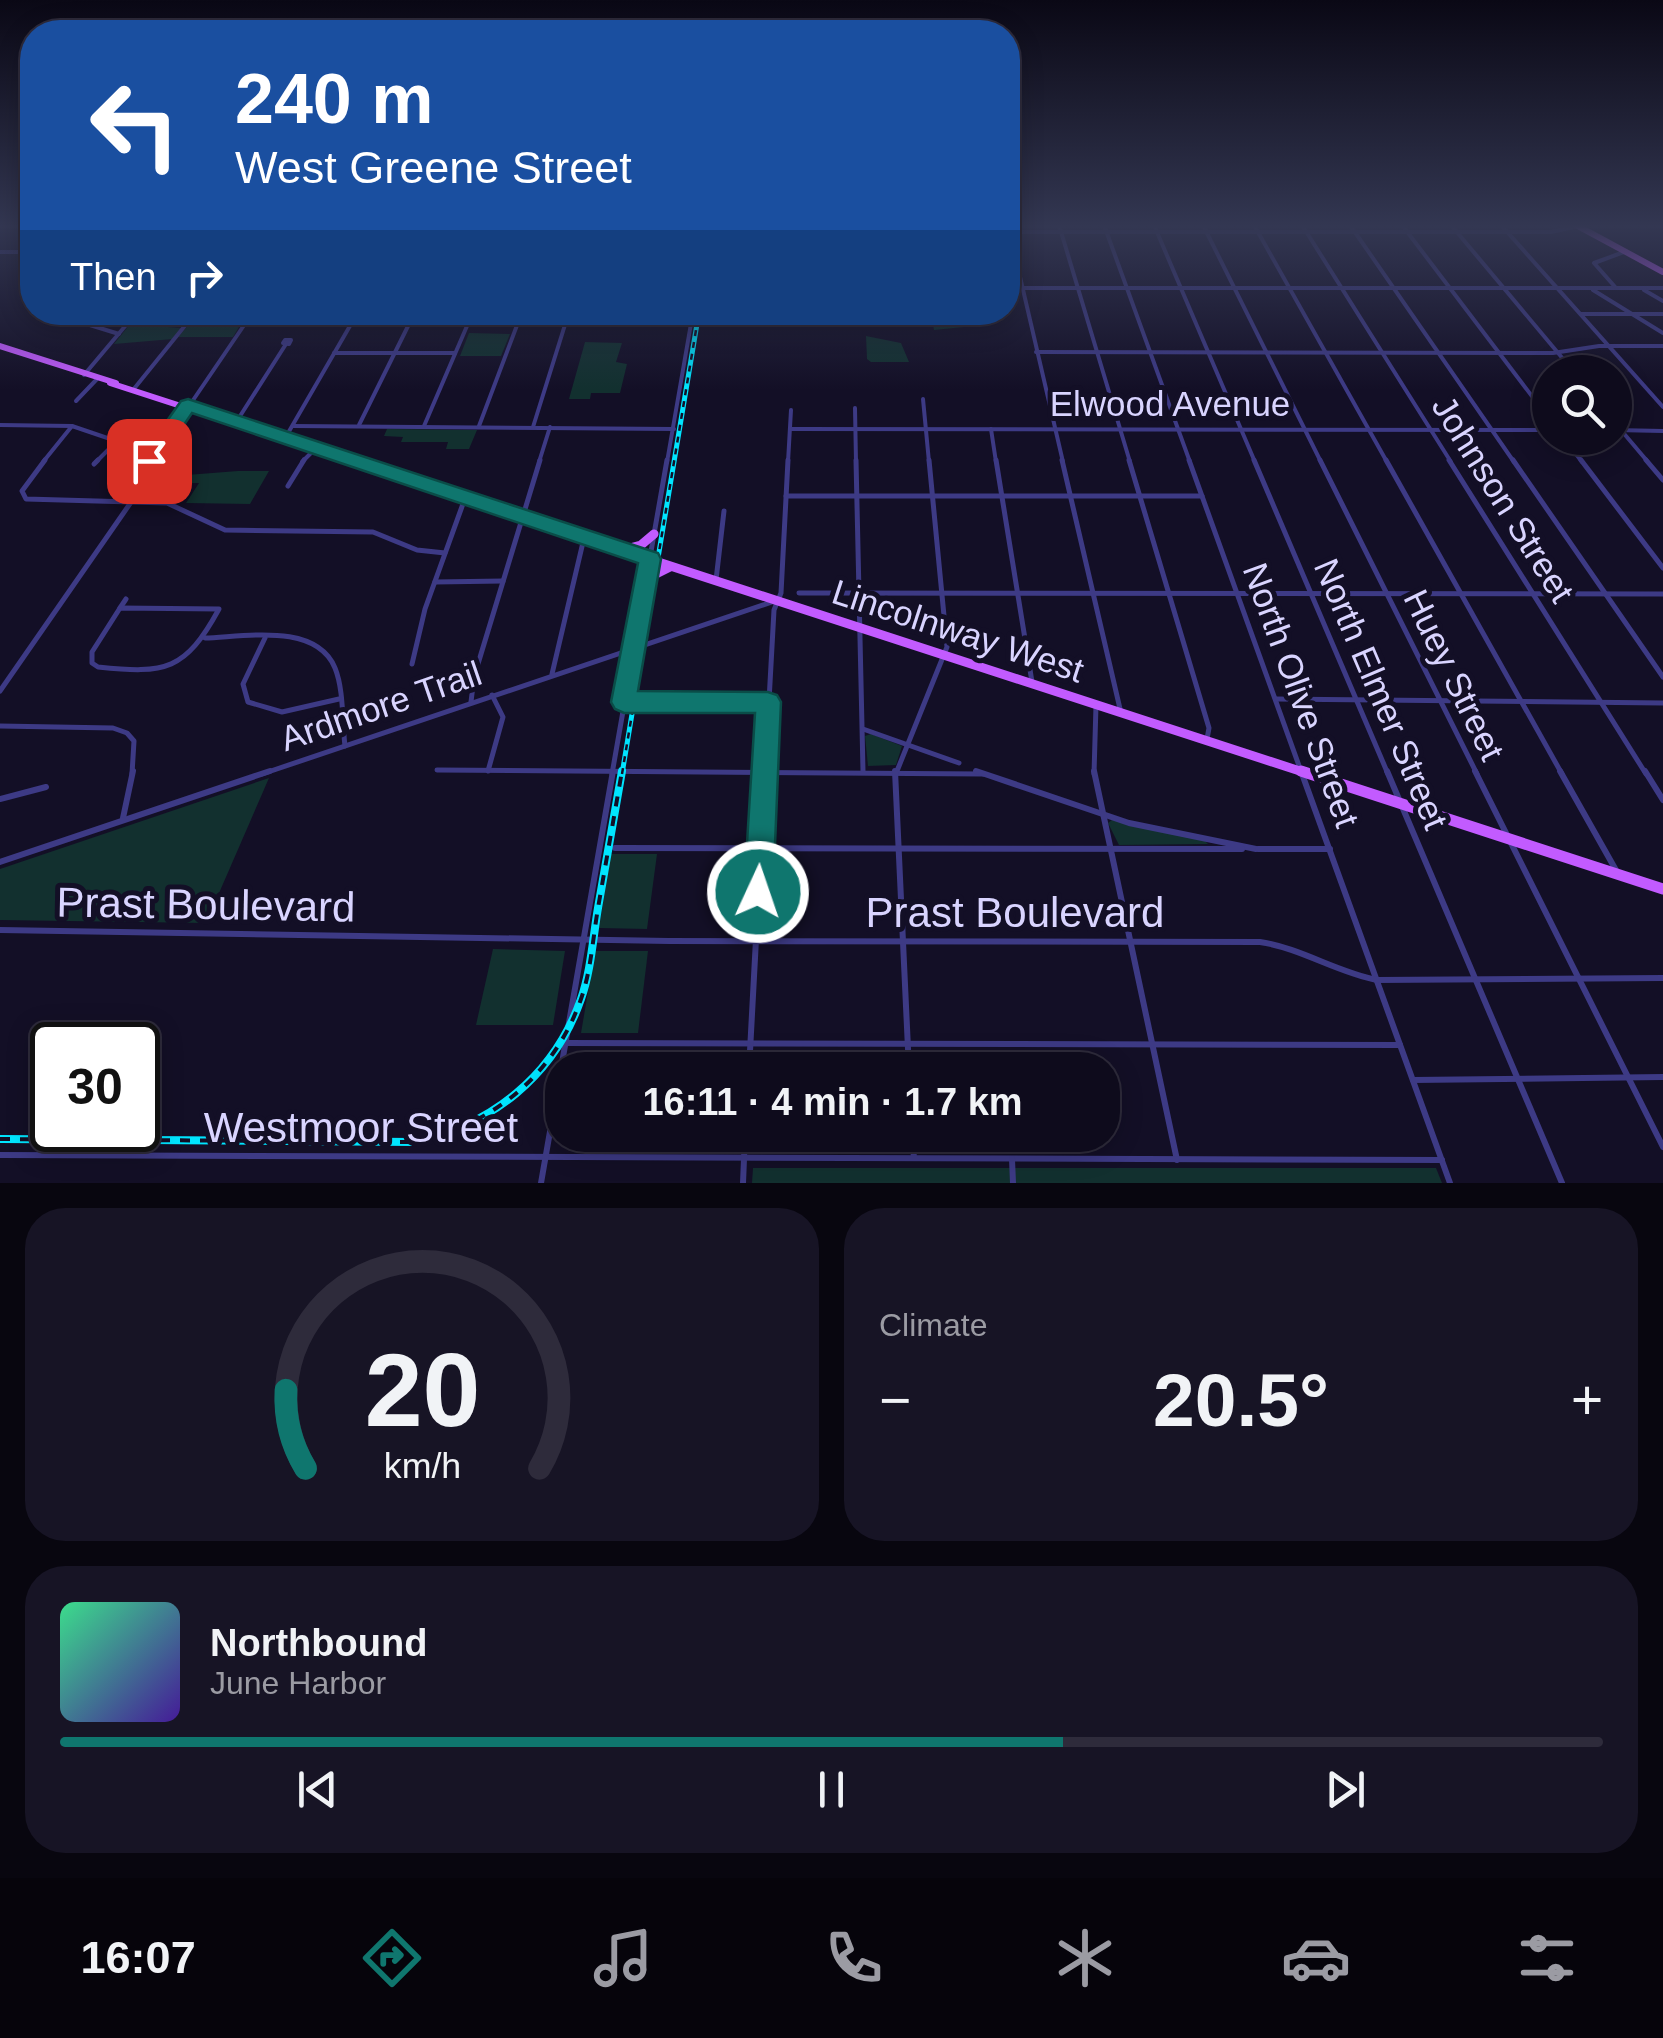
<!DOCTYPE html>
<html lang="en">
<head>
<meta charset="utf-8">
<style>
	:root { --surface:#0e0b1c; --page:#171425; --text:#f1f3f6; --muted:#9b9ba3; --line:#2e2b3b; --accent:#0f766e }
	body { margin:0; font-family:Arial,sans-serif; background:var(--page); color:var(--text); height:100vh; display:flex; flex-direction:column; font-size:38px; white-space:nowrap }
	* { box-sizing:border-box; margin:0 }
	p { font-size:32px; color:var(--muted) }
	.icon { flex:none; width:55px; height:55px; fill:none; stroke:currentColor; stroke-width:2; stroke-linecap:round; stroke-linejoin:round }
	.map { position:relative; height:1183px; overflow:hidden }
	.sheet { display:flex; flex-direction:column; gap:25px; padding:25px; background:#08060f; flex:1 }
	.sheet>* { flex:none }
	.hud { position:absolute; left:20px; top:20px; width:1000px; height:305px; border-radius:40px; box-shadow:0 5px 25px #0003,0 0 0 2px var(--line); background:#1a4fa0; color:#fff; overflow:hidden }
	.controls { position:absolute; left:1532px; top:355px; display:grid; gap:20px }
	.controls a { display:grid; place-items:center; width:100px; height:100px; border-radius:50%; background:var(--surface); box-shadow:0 5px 25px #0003,0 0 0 2px var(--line); font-size:50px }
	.speed { position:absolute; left:30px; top:1022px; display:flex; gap:20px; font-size:50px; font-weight:700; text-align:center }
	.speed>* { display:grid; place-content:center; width:130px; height:130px; border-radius:50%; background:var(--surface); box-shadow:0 5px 25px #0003,0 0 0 2px var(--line); line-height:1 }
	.speed .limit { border:5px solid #111; border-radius:15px; background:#fff; color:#111 }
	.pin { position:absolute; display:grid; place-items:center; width:85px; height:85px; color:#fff; margin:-42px; border-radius:20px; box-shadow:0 5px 15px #0006 }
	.me { position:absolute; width:110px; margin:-55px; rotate:3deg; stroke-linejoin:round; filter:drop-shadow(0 0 8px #0008) }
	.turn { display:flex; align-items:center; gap:35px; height:210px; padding:0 50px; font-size:45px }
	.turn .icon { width:130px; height:130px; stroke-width:2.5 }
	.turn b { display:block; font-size:70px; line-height:85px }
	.then { display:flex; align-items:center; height:95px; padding:0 50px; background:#0003; gap:20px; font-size:38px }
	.big { font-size:75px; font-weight:600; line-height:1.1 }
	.sheet .widget { flex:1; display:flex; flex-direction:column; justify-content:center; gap:15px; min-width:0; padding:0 35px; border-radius:40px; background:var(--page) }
	.sheet .dial { align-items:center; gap:0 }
	.dial svg { height:260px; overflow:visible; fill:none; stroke:var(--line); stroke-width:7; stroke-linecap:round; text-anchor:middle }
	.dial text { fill:var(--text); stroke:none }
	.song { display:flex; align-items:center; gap:30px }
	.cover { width:120px; height:120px; border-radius:15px; background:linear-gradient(135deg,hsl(150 70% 55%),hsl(260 70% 35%)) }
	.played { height:10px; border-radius:5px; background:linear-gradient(90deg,var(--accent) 65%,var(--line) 65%) }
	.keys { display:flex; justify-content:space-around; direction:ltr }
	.heat { display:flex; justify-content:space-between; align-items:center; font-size:55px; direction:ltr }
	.sheet .tiles { flex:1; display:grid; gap:25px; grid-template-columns:1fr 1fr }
	.widget:last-child { grid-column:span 2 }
	.trip { position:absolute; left:545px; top:1052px; width:575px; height:100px; border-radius:40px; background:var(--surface); box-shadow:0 5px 25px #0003,0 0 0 2px var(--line); font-weight:600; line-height:100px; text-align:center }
	.tab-bar { display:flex; height:160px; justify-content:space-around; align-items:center; background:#06040b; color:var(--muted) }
	.tab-bar .icon { width:70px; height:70px }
	.tab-bar .active { color:var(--accent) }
	.tab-bar b { font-size:45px; color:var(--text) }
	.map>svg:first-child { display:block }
</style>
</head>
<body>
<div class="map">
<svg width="1663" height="1183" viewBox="0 0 1663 1183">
	<rect width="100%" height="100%" fill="#130f26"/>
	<g fill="#12302f">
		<polygon points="200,312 247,312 247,313 233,337 178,337"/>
		<polygon points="991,312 984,325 934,330 931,313"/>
		<polygon points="139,313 194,313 165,314 155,326 181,328 173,339 114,344"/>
		<polygon points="469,333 510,334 501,356 460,356"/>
		<polygon points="866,336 901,343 909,362 871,362 867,359"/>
		<polygon points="585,342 622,343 616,362 627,364 620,393 591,393 590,399 569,399"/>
		<polygon points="387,429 477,430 469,449 446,449 448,442 401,442 403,437 384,436"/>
		<polygon points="238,471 269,471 250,504 186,503 199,483 169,483 174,476"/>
		<polygon points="871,734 902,746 896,765 868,766 865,736"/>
		<polygon points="269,778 206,923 0,920 0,869"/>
		<polygon points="1112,820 1205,841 1208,844 1119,845 1108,823"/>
		<polygon points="611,854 657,854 647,929 599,928"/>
		<polygon points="493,949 565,951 553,1025 476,1025"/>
		<polygon points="595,951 648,951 638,1033 581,1033"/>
		<polygon points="630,1051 741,1052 739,1070 628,1070"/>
		<polygon points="619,1135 736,1135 735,1146 618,1146"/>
		<polygon points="753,1168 1436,1168 1442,1183 752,1183"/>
	</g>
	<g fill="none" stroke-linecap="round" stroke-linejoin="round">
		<g stroke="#3d3a85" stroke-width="4">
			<polyline points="1008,225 1063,462"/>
			<polyline points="1059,225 1130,462"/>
			<polyline points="1104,225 1190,462"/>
			<polyline points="1154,225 1255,462"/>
			<polyline points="1203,225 1321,462"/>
			<polyline points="1254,225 1387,462"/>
			<polyline points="1302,225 1451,462"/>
			<polyline points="1350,225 1514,462"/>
			<polyline points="1402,225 1550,420"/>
			<polyline points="1451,225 1574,372"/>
			<polyline points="1501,225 1663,407"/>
			<polyline points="1008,232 1551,232 1583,225"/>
			<polyline points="0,252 32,252"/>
			<polyline points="1008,288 1663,288"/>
			<polyline points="1616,288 1594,263 1624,252"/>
			<polyline points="1593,290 1663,333"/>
			<polyline points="1644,290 1663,301"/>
			<polyline points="68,312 77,321 119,334"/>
			<polyline points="1581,314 1663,314"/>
			<polygon points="285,340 291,340 289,344 283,343"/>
			<polyline points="1036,352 1553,353 1599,346 1663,346"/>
			<polyline points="334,353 455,353"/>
			<polyline points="84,375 137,312"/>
			<polyline points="133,390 196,312"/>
			<polyline points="923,399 929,462"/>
			<polyline points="76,401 97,379"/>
			<polyline points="855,408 856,462"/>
			<polyline points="1615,423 1648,462"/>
			<polyline points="235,424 286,344"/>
			<polyline points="0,425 72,426 128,445 157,448"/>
			<polyline points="359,425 415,312"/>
			<polyline points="293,426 674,429"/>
			<polyline points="424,426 473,312"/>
			<polyline points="479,426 522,312"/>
			<polyline points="533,427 569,312"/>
			<polyline points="790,429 1550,430"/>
			<polyline points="991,429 996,462"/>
			<polyline points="1615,430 1663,431"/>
			<polyline points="1564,438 1582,462"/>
			<polyline points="284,440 358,312"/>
			<polyline points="43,462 72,426"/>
			<polyline points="96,462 117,441"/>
			<polyline points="151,462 253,312"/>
			<polyline points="302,462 314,450"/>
			<polyline points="539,462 550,427"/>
			<polyline points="667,462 693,312"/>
			<polyline points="788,462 791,410"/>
		</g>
		<g stroke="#3d3a85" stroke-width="5">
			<polyline points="45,460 22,491 26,499 167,503 225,530 373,532 417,550 445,553"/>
			<polyline points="856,460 863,771"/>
			<polyline points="996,460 1032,682"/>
			<polyline points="1062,460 1121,713"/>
			<polyline points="1129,460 1209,728 1207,739"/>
			<polyline points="1189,460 1302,774"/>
			<polyline points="1254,460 1388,774"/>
			<polyline points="1320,460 1477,774"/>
			<polyline points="1386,460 1562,774"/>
			<polyline points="1449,460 1646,774"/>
			<polyline points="1513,460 1663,677"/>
			<polyline points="1581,460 1663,568"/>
			<polyline points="1646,460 1663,480"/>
			<polyline points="94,464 98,460"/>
			<polyline points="288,486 304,460"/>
			<polyline points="786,496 1202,496"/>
			<polyline points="716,580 724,511"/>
			<polyline points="435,582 503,581"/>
			<polyline points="799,593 1663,594"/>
			<path d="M120 608 219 609C185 671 166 674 98 667L92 663V652Z"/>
			<polyline points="120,608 126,599"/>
			<path d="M205 638C243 637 316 622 335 668 344 690 342 722 345 746"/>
			<polyline points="265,638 243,684 248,702 282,712 339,699"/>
			<polyline points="412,664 425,609 464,501"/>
			<polyline points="552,674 584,538"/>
			<polyline points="0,691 136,495 152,460"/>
			<polyline points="1276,699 1663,703"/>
			<polyline points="471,702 474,677 540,460"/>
			<polyline points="624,702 769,702"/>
			<polyline points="0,726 113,728 127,733 134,741 132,774"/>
			<polyline points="863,729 959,763"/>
			<polyline points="437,770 984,774"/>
			<polyline points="488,771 503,717 492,695"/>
			<polyline points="897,771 947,647 929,460"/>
			<polyline points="262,774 775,601"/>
			<polyline points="612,774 667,460"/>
			<polyline points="765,774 774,610 781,593 788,460"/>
			<polyline points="1094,774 1096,705"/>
		</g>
		<g stroke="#3d3a85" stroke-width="6">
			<polyline points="895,771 909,1070"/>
			<polyline points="976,771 1129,823 1256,849"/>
			<polyline points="1094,771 1177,1160"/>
			<polyline points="1301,771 1450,1183"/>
			<polyline points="1387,771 1562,1183"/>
			<polyline points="1475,771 1663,1147"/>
			<polyline points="1560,771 1617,872"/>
			<polyline points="1645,771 1663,800"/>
			<polyline points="0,799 46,787"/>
			<polyline points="123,818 133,771"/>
			<polyline points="615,848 1242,849"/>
			<polyline points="1258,849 1330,849"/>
			<polyline points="0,862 270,771"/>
			<path d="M0 930 669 941 1260 942C1301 948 1336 972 1377 980L1663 978"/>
			<polyline points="564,1043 1400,1045"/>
			<polyline points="749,1070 765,771"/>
			<polyline points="1413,1080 1663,1077"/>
			<polyline points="912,1135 914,1158"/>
			<polyline points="0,1155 1442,1160"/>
			<polyline points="1012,1159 1013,1183"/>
			<polyline points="541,1183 613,771"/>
			<polyline points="743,1183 745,1135"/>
		</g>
		<g stroke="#c25bff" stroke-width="6">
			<polyline points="1576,225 1663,272"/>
			<polyline points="0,346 116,383"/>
			<polyline points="110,383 353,462"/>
		</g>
		<g stroke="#c25bff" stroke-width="9">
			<polyline points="345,460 1309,774"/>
			<polyline points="622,550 641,545 654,534"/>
			<polyline points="645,586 654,575 670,567"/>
		</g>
		<polyline stroke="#c25bff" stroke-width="11" points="1301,771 1663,889"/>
		<g stroke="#00e5ff" stroke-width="5">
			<polyline id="rail-far1" points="622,774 699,312"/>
		</g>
		<g stroke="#00e5ff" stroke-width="8">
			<path id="rail" d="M0 1139 413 1142C491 1126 554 1076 581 999 591 971 593 937 598 908 606 862 614 817 622 771"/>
		</g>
		<use href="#rail-far1" stroke="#130f26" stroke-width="2.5" stroke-dasharray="6" stroke-linecap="butt"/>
		<use href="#rail" stroke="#130f26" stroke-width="4" stroke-dasharray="10" stroke-linecap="butt"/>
	</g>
	<linearGradient id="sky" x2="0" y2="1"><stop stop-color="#0a0815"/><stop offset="0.58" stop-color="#333752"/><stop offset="1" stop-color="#333752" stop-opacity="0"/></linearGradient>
	<rect width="1663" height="390" fill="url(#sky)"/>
	<polygon fill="#0f766e" stroke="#0a4d48" stroke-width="2.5" points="188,399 658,553 661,559 638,691 768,692 777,695 781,702 773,892 769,902 758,906 748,902 744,892 755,713 624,713 615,709 611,702 638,563 192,413 156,466 142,466 142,456 181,401"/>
	<g text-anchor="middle" stroke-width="10" stroke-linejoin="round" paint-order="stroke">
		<g font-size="35" fill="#d9d4ff" stroke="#130f26">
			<text x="1170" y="416">Elwood Avenue</text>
			<text transform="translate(1503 499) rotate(58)" y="12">Johnson Street</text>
			<text transform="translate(958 631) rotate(18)" y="12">Lincolnway West</text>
			<text transform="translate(1454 675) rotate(64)" y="12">Huey Street</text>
			<text transform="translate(1381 694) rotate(67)" y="12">North Elmer Street</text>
			<text transform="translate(1301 695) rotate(70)" y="12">North Olive Street</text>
			<text transform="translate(381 706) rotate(-19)" y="12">Ardmore Trail</text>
		</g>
		<g font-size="42" fill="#d9d4ff" stroke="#130f26">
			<text transform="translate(206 904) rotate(1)" y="15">Prast Boulevard</text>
			<text x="1015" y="927">Prast Boulevard</text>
			<text x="361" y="1142">Westmoor Street</text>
		</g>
	</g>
</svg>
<div class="controls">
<a><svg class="icon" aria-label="search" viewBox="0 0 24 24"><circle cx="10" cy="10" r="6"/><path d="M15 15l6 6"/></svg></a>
</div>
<div class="speed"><div class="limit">30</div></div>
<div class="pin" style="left:149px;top:461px;background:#d93025"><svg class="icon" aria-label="arrive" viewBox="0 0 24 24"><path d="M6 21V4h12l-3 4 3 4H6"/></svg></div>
<svg class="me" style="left:758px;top:892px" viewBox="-20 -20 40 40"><circle r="17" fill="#0f766e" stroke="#fff" stroke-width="3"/><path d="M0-11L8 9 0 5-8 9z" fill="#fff"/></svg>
<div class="trip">16:11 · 4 min · 1.7 km</div>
<div class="hud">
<div class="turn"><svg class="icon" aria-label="left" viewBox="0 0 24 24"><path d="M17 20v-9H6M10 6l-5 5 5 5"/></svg><div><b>240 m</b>West Greene Street</div></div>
<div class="then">Then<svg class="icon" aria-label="right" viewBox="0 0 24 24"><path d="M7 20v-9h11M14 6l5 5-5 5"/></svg></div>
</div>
</div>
<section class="sheet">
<div class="tiles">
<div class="widget dial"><svg viewBox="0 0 100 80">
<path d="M14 69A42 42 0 1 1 86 69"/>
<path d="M14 69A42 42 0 0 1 8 45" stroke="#0f766e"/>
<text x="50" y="56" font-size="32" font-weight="700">20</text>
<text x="50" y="72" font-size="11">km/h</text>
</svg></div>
<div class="widget"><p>Climate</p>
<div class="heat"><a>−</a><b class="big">20.5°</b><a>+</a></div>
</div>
<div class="widget">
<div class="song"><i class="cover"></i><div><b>Northbound</b><p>June Harbor</p></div></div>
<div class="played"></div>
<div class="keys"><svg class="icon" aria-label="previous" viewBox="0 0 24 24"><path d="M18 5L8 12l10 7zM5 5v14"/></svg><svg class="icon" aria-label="pause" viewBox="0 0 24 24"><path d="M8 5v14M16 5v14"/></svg><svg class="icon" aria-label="next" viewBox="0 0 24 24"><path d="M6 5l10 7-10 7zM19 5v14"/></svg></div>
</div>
</div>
</section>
<nav class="tab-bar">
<b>16:07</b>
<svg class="icon active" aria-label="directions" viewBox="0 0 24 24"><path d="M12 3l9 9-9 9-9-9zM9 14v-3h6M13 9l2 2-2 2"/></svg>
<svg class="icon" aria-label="music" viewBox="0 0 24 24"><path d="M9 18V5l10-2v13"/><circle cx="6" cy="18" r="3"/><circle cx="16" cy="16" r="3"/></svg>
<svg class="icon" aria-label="phone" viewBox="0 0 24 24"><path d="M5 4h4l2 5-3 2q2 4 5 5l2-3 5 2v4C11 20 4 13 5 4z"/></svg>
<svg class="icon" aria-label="climate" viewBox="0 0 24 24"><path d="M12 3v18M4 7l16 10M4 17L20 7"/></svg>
<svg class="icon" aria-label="car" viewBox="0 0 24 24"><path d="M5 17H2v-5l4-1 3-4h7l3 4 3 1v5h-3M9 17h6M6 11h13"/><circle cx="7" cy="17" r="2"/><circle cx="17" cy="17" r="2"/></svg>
<svg class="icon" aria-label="filters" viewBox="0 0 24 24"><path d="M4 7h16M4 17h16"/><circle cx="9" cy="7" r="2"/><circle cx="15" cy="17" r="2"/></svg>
</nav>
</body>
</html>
